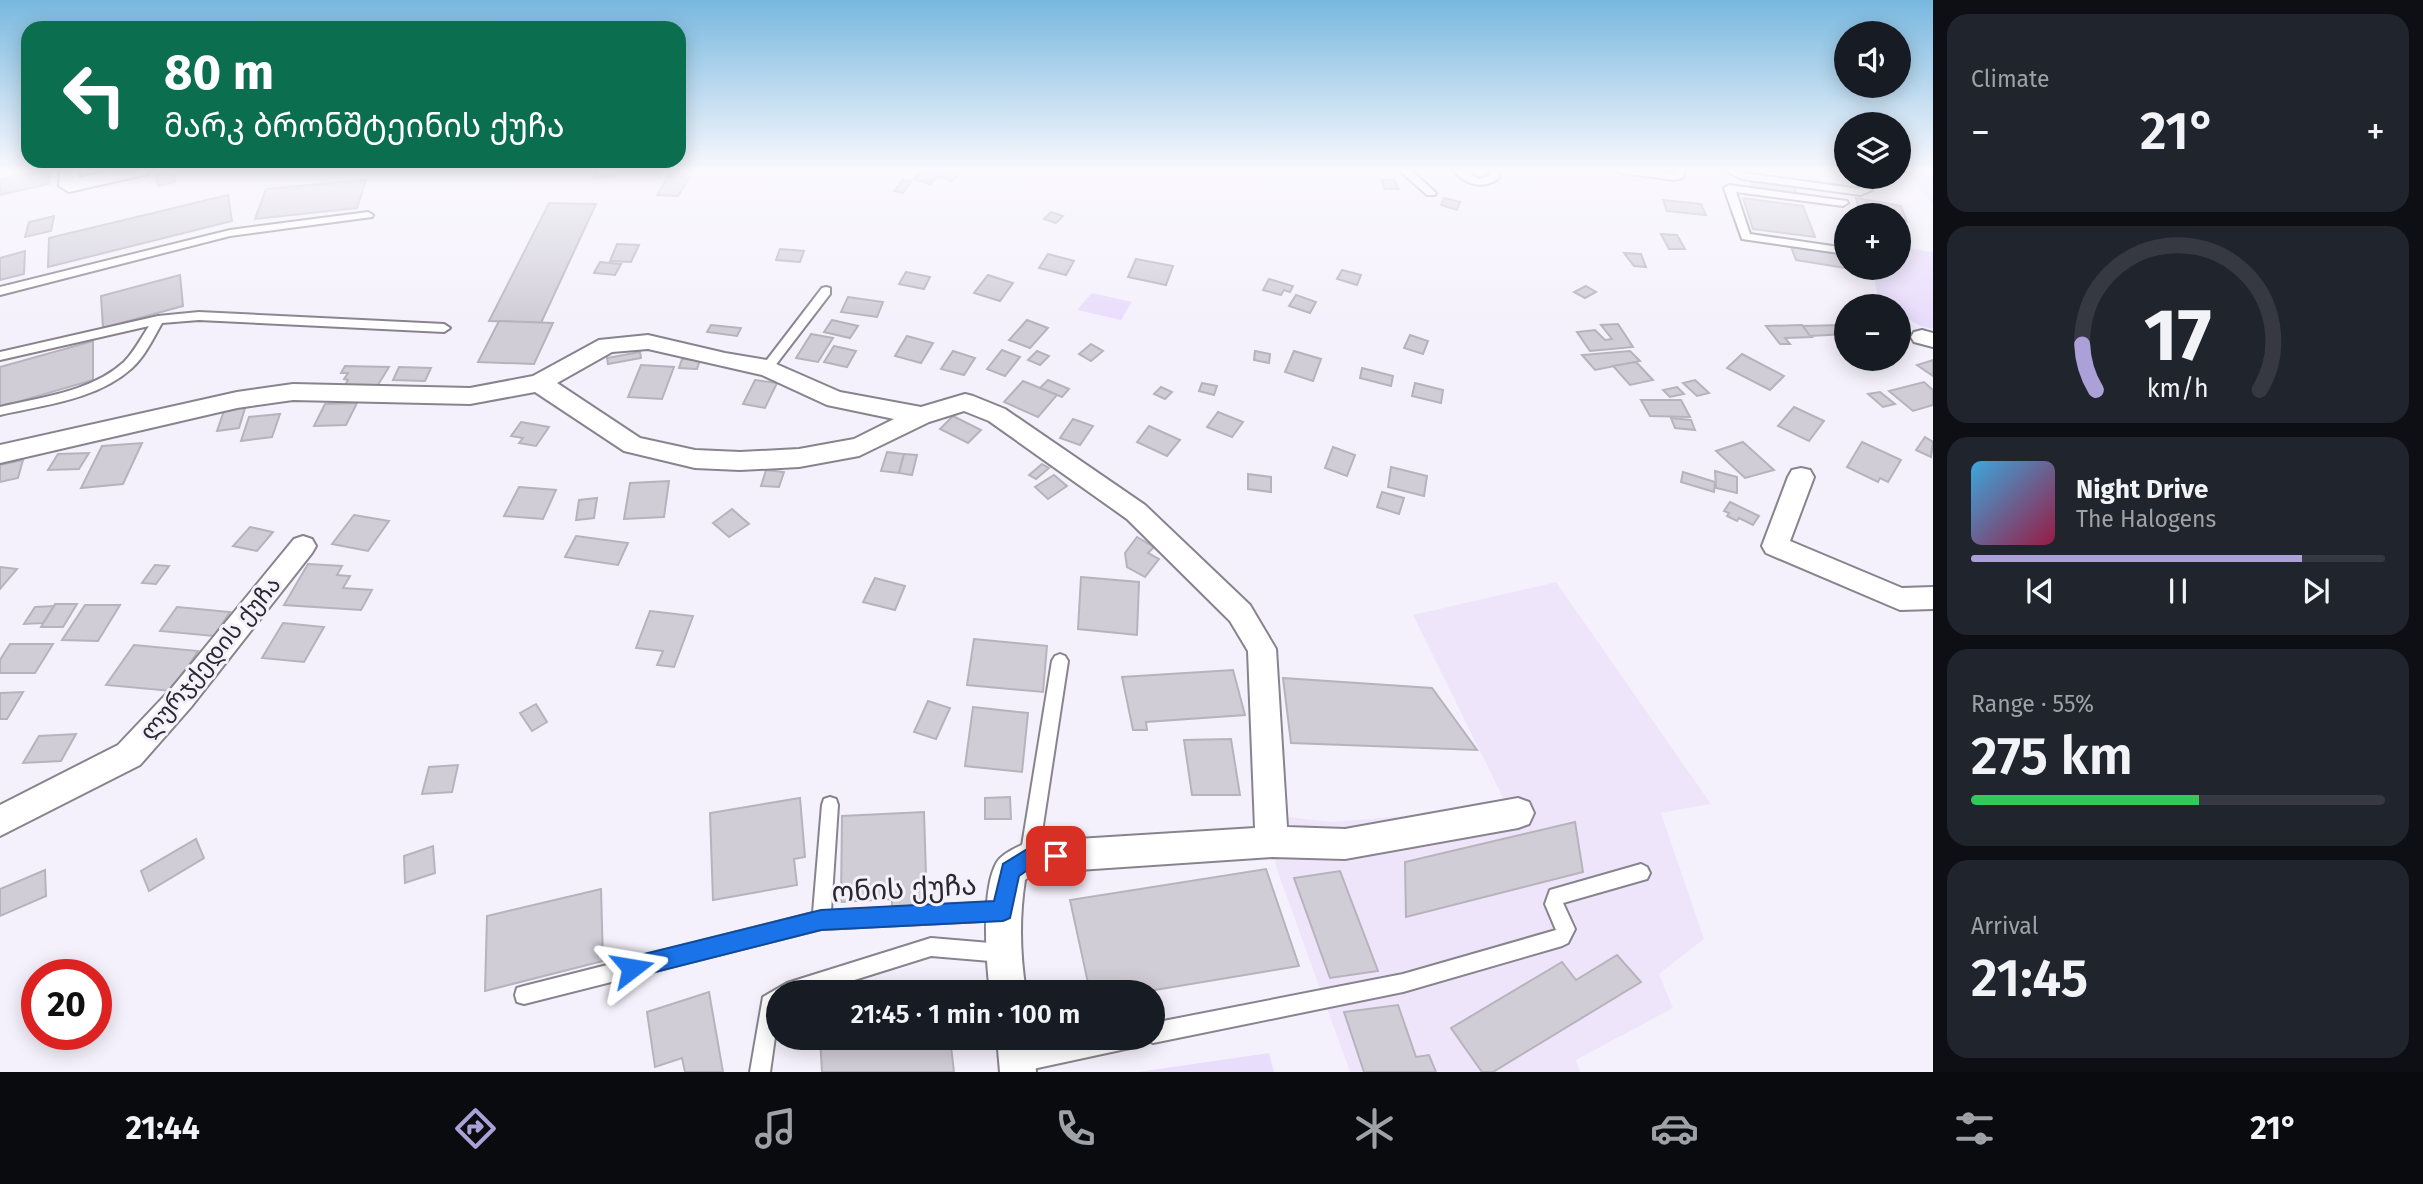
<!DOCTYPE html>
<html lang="en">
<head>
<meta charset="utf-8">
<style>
	:root { --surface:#171b24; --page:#20242c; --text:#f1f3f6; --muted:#9ea1a6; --line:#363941; --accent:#aba0d7 }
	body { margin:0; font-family:"Fira Sans","Noto Sans Georgian",sans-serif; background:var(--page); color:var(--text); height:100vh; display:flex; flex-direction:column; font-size:26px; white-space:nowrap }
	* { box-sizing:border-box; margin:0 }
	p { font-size:23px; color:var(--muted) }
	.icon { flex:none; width:38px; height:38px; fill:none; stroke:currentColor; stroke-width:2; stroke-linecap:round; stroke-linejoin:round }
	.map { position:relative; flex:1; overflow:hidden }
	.details { display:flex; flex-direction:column; gap:14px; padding:14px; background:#0d0f14; width:490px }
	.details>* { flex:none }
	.hud { position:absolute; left:21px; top:21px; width:665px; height:147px; border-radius:21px; box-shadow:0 4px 18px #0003; background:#0b6e4f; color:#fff; overflow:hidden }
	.buttons { position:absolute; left:1834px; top:21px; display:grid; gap:14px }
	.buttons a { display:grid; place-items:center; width:77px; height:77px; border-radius:50%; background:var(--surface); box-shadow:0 4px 18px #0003; font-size:35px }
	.speed { position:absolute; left:21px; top:959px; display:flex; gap:14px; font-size:35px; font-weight:700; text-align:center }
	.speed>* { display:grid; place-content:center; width:91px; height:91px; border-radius:50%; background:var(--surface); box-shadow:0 4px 18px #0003; line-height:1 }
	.speed .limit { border:10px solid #d22; background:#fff; color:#111 }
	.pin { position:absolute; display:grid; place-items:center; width:60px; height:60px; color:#fff; margin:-30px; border-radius:14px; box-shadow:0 4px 10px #0006 }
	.me { position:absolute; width:77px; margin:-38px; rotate:76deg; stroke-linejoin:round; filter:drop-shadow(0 0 5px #0008) }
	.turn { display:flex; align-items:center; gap:24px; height:147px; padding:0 28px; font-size:32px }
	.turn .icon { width:91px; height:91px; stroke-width:2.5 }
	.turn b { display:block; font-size:49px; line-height:60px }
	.big { font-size:52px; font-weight:600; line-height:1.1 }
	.details .card { flex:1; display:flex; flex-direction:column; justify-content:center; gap:10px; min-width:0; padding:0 24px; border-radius:21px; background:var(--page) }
	.details .dial { align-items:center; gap:0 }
	.dial svg { height:182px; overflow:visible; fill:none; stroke:var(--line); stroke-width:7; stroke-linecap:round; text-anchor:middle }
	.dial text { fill:var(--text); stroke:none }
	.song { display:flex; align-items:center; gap:21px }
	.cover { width:84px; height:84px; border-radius:10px; background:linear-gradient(135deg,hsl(200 70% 55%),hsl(340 70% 35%)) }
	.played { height:7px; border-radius:4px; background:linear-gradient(90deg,var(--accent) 80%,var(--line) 80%) }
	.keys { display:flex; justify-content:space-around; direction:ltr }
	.heat { display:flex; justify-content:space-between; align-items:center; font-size:38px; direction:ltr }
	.charge { height:10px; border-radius:5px; background:linear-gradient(90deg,#34c759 55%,var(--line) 0) }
	.trip { position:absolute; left:766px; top:980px; width:399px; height:70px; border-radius:35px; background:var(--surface); box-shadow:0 4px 18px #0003; font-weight:600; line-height:70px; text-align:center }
	.dock { display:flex; height:112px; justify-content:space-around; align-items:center; background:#090b0e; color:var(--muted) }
	.dock .icon { width:49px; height:49px }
	.dock .current { color:var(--accent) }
	.dock b { font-size:32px; color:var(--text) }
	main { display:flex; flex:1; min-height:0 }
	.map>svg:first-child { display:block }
</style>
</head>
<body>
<main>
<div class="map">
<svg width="1933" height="1072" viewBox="0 0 1933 1072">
	<rect width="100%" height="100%" fill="#f5f1fc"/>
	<polygon fill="#efe5fa" points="1556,582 1711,804 1661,813 1704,939 1659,974 1673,1008 1576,1060 1580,1072 1350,1072 1276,867 1271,815 1332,822 1508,808 1413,615"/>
	<g fill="#e9ddfc">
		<polygon points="1903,170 1933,170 1933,205"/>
		<polygon points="1899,247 1933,252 1933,329 1920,326 1899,314 1899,306 1886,306 1878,301 1873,268 1899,268"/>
		<polygon points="1092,293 1132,302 1121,320 1077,310"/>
		<polygon points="1269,1053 1274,1072 1138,1072"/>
	</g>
	<g fill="#d0cdd7" stroke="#b7b3bd" stroke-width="2">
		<polygon points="40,170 50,170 49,184 0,195 0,180"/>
		<polygon points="173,170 175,182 158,186 156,174"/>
		<polygon points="596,170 617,170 615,177 594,178"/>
		<polygon points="923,170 944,170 930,184 914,179"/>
		<polygon points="944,170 957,170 961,172 952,181 938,176"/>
		<polygon points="668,176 689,178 678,196 657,195"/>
		<polygon points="366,180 357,208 255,219 266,189"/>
		<polygon points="903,180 911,181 903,193 894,191"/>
		<polygon points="1381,180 1394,180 1399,189 1385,189"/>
		<polygon points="1751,181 1794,187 1797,196 1754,190"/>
		<polygon points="228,195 232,221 48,267 49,238"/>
		<polygon points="1444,198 1460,202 1457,210 1441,205"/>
		<polygon points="1743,198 1803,206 1815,237 1753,229"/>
		<polygon points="1856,198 1901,206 1907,222 1899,221 1899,215 1860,214"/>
		<polygon points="1663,200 1701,204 1706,215 1667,211"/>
		<polygon points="549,203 596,204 541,323 489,321"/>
		<polygon points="1051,212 1063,216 1056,223 1044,219"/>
		<polygon points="54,216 51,231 25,237 29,222"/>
		<polygon points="1661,234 1677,235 1685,249 1669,249"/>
		<polygon points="617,244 639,245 631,262 610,261"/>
		<polygon points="1791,247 1846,255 1846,268 1796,260"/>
		<polygon points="780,249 804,251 800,262 776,260"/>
		<polygon points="25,251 24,274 0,280 0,258"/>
		<polygon points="1624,253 1641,254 1646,267 1634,266"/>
		<polygon points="1048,254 1074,261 1066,275 1039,268"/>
		<polygon points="1136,259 1173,266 1166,285 1128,277"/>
		<polygon points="600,262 621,264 615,275 594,273"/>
		<polygon points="1342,270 1361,275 1357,285 1337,279"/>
		<polygon points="906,272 930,277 924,289 899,284"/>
		<polygon points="180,275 183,306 103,328 101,296"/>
		<polygon points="988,275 1013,283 1000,301 974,293"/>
		<polygon points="1269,279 1293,286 1290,292 1284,290 1281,295 1263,290"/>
		<polygon points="1586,286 1596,292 1585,298 1574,292"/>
		<polygon points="1296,295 1316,302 1310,313 1289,306"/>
		<polygon points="848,297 883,302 877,317 841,312"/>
		<polygon points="832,320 858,326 850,338 824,332"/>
		<polygon points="1027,320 1048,328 1030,348 1009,340"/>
		<polygon points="499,321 553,323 534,364 478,362"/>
		<polygon points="1618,324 1633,347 1590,351 1577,332 1595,330 1605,340 1612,339 1601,325"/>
		<polygon points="711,325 741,328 737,336 707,332"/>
		<polygon points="1802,325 1812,337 1785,338 1790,344 1780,344 1766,326"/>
		<polygon points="1841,325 1846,334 1810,336 1803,326"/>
		<polygon points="811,334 833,338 818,362 796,358"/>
		<polygon points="1410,335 1428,341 1423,354 1404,348"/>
		<polygon points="907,336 933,343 921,363 895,356"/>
		<polygon points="93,341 93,380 0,407 0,367"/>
		<polygon points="1091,344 1103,351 1091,361 1079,354"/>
		<polygon points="834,346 856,351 847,367 824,362"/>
		<polygon points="1002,350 1020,357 1005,376 987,369"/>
		<polygon points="953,351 975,358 964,375 941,369"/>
		<polygon points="1037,351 1049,356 1040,365 1028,360"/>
		<polygon points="1255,351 1270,354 1269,363 1254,360"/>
		<polygon points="1294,351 1321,359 1313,381 1285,372"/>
		<polygon points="1630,351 1640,361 1595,370 1582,355"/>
		<polygon points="640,352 641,358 608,364 607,358"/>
		<polygon points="1742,354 1784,376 1770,390 1727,368"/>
		<polygon points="682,359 700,360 697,369 679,368"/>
		<polygon points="1933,360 1933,376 1917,365"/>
		<polygon points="1636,362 1653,380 1630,385 1613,366"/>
		<polygon points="641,365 674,367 662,399 628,397"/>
		<polygon points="345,366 389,367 376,388 344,387 348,380 344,379 348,373 341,373"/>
		<polygon points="399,367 431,368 425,381 393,380"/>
		<polygon points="1362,368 1393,376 1391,386 1360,378"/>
		<polygon points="755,380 777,383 765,408 743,404"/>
		<polygon points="1048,380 1069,389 1062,397 1040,388"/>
		<polygon points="1695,380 1709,393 1697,396 1683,383"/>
		<polygon points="1023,381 1057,395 1038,417 1004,402"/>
		<polygon points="1924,382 1933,390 1933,405 1913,411 1889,391"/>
		<polygon points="1202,383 1217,386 1214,395 1199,391"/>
		<polygon points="1415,383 1443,390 1441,403 1412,396"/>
		<polygon points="1161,387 1172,392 1165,399 1154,394"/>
		<polygon points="1677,387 1684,394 1670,397 1663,390"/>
		<polygon points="1880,392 1895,404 1883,407 1868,394"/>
		<polygon points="1641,400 1681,400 1690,417 1650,416"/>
		<polygon points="357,403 346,425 314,426 325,404"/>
		<polygon points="246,405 239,428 217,431 225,408"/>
		<polygon points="1794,407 1824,421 1809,441 1778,426"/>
		<polygon points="1218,412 1243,422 1232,437 1207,427"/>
		<polygon points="280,414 272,437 241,441 249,417"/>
		<polygon points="953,416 981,430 968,443 940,429"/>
		<polygon points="1671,418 1691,420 1695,430 1675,428"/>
		<polygon points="1073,419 1093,426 1080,445 1060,438"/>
		<polygon points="521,422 549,427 536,446 519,443 523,438 511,436"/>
		<polygon points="1149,426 1180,440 1167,456 1137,442"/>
		<polygon points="1925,437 1933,442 1931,457 1916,450"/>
		<polygon points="1743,442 1774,470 1745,478 1716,451"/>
		<polygon points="1862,442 1901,460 1888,482 1880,478 1878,482 1847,467"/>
		<polygon points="142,443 123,484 81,488 102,446"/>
		<polygon points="1333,447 1355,455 1347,476 1325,468"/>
		<polygon points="887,452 904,454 899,473 881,471"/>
		<polygon points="89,453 79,469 48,470 58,454"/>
		<polygon points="904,454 917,455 912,475 899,473"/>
		<polygon points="23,460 18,478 0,482 0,465"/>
		<polygon points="1042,464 1049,468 1036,479 1029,475"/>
		<polygon points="1391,467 1427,476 1424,496 1388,487"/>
		<polygon points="766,470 784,472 779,487 761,486"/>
		<polygon points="1715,471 1737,477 1737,493 1716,488"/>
		<polygon points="1683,472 1715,482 1714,492 1681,482"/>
		<polygon points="1248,474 1271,477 1271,492 1248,489"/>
		<polygon points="1054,475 1067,486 1048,499 1035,487"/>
		<polygon points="669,481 664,517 624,519 630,483"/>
		<polygon points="519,487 556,490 543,519 504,516"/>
		<polygon points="1382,492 1404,498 1399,514 1377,507"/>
		<polygon points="597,498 594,518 576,520 579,500"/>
		<polygon points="1730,502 1759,516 1753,525 1739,518 1737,521 1727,516 1729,513 1724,511"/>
		<polygon points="732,509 749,524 729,537 713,523"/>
		<polygon points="354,515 389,521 368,551 332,544"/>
		<polygon points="250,527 273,532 257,551 233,546"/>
		<polygon points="576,536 628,543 618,565 565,557"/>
		<polygon points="1137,537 1154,547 1148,553 1159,559 1145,577 1127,567 1125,553"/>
		<polygon points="308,564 342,566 337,575 350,576 343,588 372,590 361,610 284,605"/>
		<polygon points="155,565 169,566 156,584 142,583"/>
		<polygon points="0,567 17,569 0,589"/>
		<polygon points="1081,577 1139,582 1137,635 1078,629"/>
		<polygon points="875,578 905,586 895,610 863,602"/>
		<polygon points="55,604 77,604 63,627 41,627"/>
		<polygon points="85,605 120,605 98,641 62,640"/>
		<polygon points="54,606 43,623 24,624 35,607"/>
		<polygon points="177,607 230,612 214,636 160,631"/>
		<polygon points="650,611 693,616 674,667 657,665 663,651 636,648"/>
		<polygon points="283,623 324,627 304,662 262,658"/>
		<polygon points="974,639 1047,646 1043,692 967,685"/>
		<polygon points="10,644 53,644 35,673 0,673 0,660"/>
		<polygon points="134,645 198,651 172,691 106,685"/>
		<polygon points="1233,670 1245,715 1146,722 1147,730 1133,730 1122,677"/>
		<polygon points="1283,678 1432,688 1477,750 1291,743"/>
		<polygon points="23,692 7,719 0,719 0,693"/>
		<polygon points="928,701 950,708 936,739 914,732"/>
		<polygon points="536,704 547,722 532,731 520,713"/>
		<polygon points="973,707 1028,713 1022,772 965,766"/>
		<polygon points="76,734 61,761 23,763 39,736"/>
		<polygon points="1231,739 1240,795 1192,795 1184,740"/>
		<polygon points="458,765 452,792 422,794 429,767"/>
		<polygon points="1010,797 1011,819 985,819 985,798"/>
		<polygon points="800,798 805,857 794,859 797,885 713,900 710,813"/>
		<polygon points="924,812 927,907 892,910 892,899 841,902 842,816"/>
		<polygon points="1575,822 1583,872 1406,917 1405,862"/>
		<polygon points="196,839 204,858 149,891 141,871"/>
		<polygon points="433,846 435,873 405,883 404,856"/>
		<polygon points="1266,869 1299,966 1143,992 1090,992 1070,900"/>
		<polygon points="45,870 46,896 0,916 0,889"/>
		<polygon points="1340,871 1378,971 1330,978 1294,878"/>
		<polygon points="601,889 603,961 485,991 487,916"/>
		<polygon points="1617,955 1641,982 1493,1072 1482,1072 1451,1028 1562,962 1576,980"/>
		<polygon points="709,992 723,1072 685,1072 682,1058 655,1067 647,1012"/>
		<polygon points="1398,1005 1416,1057 1429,1055 1436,1072 1364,1072 1344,1012"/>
		<polygon points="820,1038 950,1038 954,1072 822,1072"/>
	</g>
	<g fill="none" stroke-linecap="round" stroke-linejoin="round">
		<g stroke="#88848d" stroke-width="4">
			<g id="service">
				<polygon points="1399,170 1411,170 1436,193 1435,195 1427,195"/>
				<path d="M1453 170H1464L1479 179 1489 176V170H1499V178C1484 190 1465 185 1453 170Z"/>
				<polygon points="1617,170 1648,170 1674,174 1675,170 1685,170 1683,178 1674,180 1622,173"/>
				<polygon points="1723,170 1738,170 1744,173 1860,189 1858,177 1868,177 1872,190 1861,195 1742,179"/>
				<polygon points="1729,185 1847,201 1848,203 1843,206 1736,192 1750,234 1846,248 1846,254 1742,239 1724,188"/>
				<polygon points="368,212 373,215 372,217 230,236 0,295 0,287 230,230"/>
				<polygon points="826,287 830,288 830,294 771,371 763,371 761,368 763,365 822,288"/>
				<path d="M199 312 444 324 450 328 444 332 199 320 162 323C153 339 145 356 132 368 97 400 43 405 0 415V407C41 397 91 392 124 362 134 352 141 338 149 326L0 360V352L158 316Z"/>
				<polygon points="1060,654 1065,656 1068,661 1038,858 1035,864 1029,866 1023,864 1020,858 1052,661 1055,656"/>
				<polygon points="830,797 836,799 838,805 831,911 1002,902 1008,905 1011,911 1008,917 1002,920 821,929 524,1004 517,1002 515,995 517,988 524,986 813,913 822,805 824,799"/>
				<polygon points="1641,864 1647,867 1650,873 1647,879 1563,903 1575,929 1568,943 1562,946 1403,992 1153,1043 1145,1038 1153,1038 1153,1023 1403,974 1556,930 1545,904 1550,890"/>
				<polygon points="931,938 1002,944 1009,946 1011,953 1009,960 1002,962 931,956 816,992 779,992 779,1009 770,1072 750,1072 763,997 787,983"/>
				<polygon points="1086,1038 1140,1038 1137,1045 1130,1048 1019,1072 1012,1069 1009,1062 1012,1055 1019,1052"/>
			</g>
		</g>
		<g stroke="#88848d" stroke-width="4">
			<g id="minor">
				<polygon points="60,170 79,170 79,178 113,170 150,170 148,174 69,192 59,186"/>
				<polygon points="1922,330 1933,333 1933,347 1914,342 1911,337 1914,332"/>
				<path d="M648 335 725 353 767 360 840 392 921 407 965 394 973 396 1005 409 1145 505 1250 605 1276 649 1287 827 1345 829 1518 798 1529 802 1534 813 1529 824 1518 828 1345 859 1272 857 1034 873 1025 880C1019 918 1020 955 1026 992H990C986 961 981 889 997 862 1003 853 1019 846 1029 842L1255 828 1248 651 1230 621 1127 519 989 421 964 411 929 422 859 456 799 467 740 470 695 468 624 451 535 392 470 404 293 400 237 408 0 463V445L237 392 293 384 470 388 533 376 599 340ZM648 349 762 375 827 405 894 419 854 439 799 449 740 452 695 450 640 438 557 383 612 352Z"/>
				<polygon points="1801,468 1810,470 1814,477 1790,541 1902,588 1933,587 1933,609 1900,610 1766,553 1762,546 1788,477 1792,470"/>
				<polygon points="303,536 312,539 316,546 312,553 191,707 140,765 0,836 0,805 118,745 171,689 294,539"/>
				<polygon points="997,1038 1033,1038 1036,1072 1000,1072"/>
			</g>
		</g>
		<use href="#service" fill="#fff" fill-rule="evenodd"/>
		<use href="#minor" fill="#fff" fill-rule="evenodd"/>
	</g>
	<linearGradient id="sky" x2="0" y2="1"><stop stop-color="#78b8df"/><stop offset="0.53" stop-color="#faf9fe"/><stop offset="1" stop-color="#faf9fe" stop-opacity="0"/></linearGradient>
	<rect width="1933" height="321" fill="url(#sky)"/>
	<polygon fill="#1a73e8" stroke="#114b97" stroke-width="2" points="1056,847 1063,850 1066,856 1063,863 1032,867 1019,876 1010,918 1003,921 821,930 632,978 624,975 621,968 624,960 632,957 821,910 994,901 1003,864 1029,848"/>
	<g text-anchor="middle" stroke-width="6" stroke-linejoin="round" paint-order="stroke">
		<g font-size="23" fill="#2a282c" stroke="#f5f1fc">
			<text transform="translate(210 658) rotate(-50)" y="8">ლურჯქედის ქუჩა</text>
		</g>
		<g font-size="28" fill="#2a282c" stroke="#f5f1fc">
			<text transform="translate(904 888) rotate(-3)" y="10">ონის ქუჩა</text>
		</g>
	</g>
</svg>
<div class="buttons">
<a><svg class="icon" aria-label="sound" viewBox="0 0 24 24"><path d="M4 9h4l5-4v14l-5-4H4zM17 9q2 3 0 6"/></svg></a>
<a><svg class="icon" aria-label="layers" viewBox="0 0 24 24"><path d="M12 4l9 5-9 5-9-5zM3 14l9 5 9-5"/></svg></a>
<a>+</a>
<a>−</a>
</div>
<div class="speed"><div class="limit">20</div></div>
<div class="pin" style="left:1056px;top:856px;background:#d93025"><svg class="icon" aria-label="arrive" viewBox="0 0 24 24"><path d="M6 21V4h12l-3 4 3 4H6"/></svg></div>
<svg class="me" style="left:632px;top:968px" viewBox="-20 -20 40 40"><path d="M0-17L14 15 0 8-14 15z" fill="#1a73e8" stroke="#fff" stroke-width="4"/></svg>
<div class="trip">21:45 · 1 min · 100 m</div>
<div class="hud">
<div class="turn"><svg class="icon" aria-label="left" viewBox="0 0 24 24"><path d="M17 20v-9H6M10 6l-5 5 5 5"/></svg><div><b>80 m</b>მარკ ბრონშტეინის ქუჩა</div></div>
</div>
</div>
<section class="details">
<div class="card"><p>Climate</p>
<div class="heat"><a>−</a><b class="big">21°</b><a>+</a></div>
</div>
<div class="card dial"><svg viewBox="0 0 100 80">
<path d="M14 69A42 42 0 1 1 86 69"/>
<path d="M14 69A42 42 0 0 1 8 49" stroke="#aba0d7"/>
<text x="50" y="56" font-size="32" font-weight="700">17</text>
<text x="50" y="72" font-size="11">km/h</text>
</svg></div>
<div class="card">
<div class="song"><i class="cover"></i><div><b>Night Drive</b><p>The Halogens</p></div></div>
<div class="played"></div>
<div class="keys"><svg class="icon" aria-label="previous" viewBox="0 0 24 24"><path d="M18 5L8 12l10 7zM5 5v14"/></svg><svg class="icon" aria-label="pause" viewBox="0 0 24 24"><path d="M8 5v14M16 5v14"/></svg><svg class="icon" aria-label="next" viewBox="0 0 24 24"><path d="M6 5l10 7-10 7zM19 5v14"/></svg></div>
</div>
<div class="card"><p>Range · 55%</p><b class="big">275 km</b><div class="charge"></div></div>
<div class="card"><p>Arrival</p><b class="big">21:45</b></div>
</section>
</main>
<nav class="dock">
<b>21:44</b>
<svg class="icon current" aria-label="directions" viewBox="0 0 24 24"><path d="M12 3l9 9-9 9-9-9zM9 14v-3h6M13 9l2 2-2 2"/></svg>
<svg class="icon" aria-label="music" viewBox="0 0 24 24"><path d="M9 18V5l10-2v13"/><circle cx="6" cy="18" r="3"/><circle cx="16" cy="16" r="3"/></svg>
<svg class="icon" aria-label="phone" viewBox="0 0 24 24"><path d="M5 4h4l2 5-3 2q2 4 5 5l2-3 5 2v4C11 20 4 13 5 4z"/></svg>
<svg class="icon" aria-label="climate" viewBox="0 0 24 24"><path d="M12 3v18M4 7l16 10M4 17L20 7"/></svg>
<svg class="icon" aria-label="car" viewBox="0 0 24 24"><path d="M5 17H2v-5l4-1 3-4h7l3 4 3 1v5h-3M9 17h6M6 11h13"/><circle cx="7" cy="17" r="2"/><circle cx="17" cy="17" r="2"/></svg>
<svg class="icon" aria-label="filters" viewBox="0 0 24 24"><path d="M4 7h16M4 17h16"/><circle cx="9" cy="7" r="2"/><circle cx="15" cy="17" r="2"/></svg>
<b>21°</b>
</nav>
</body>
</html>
